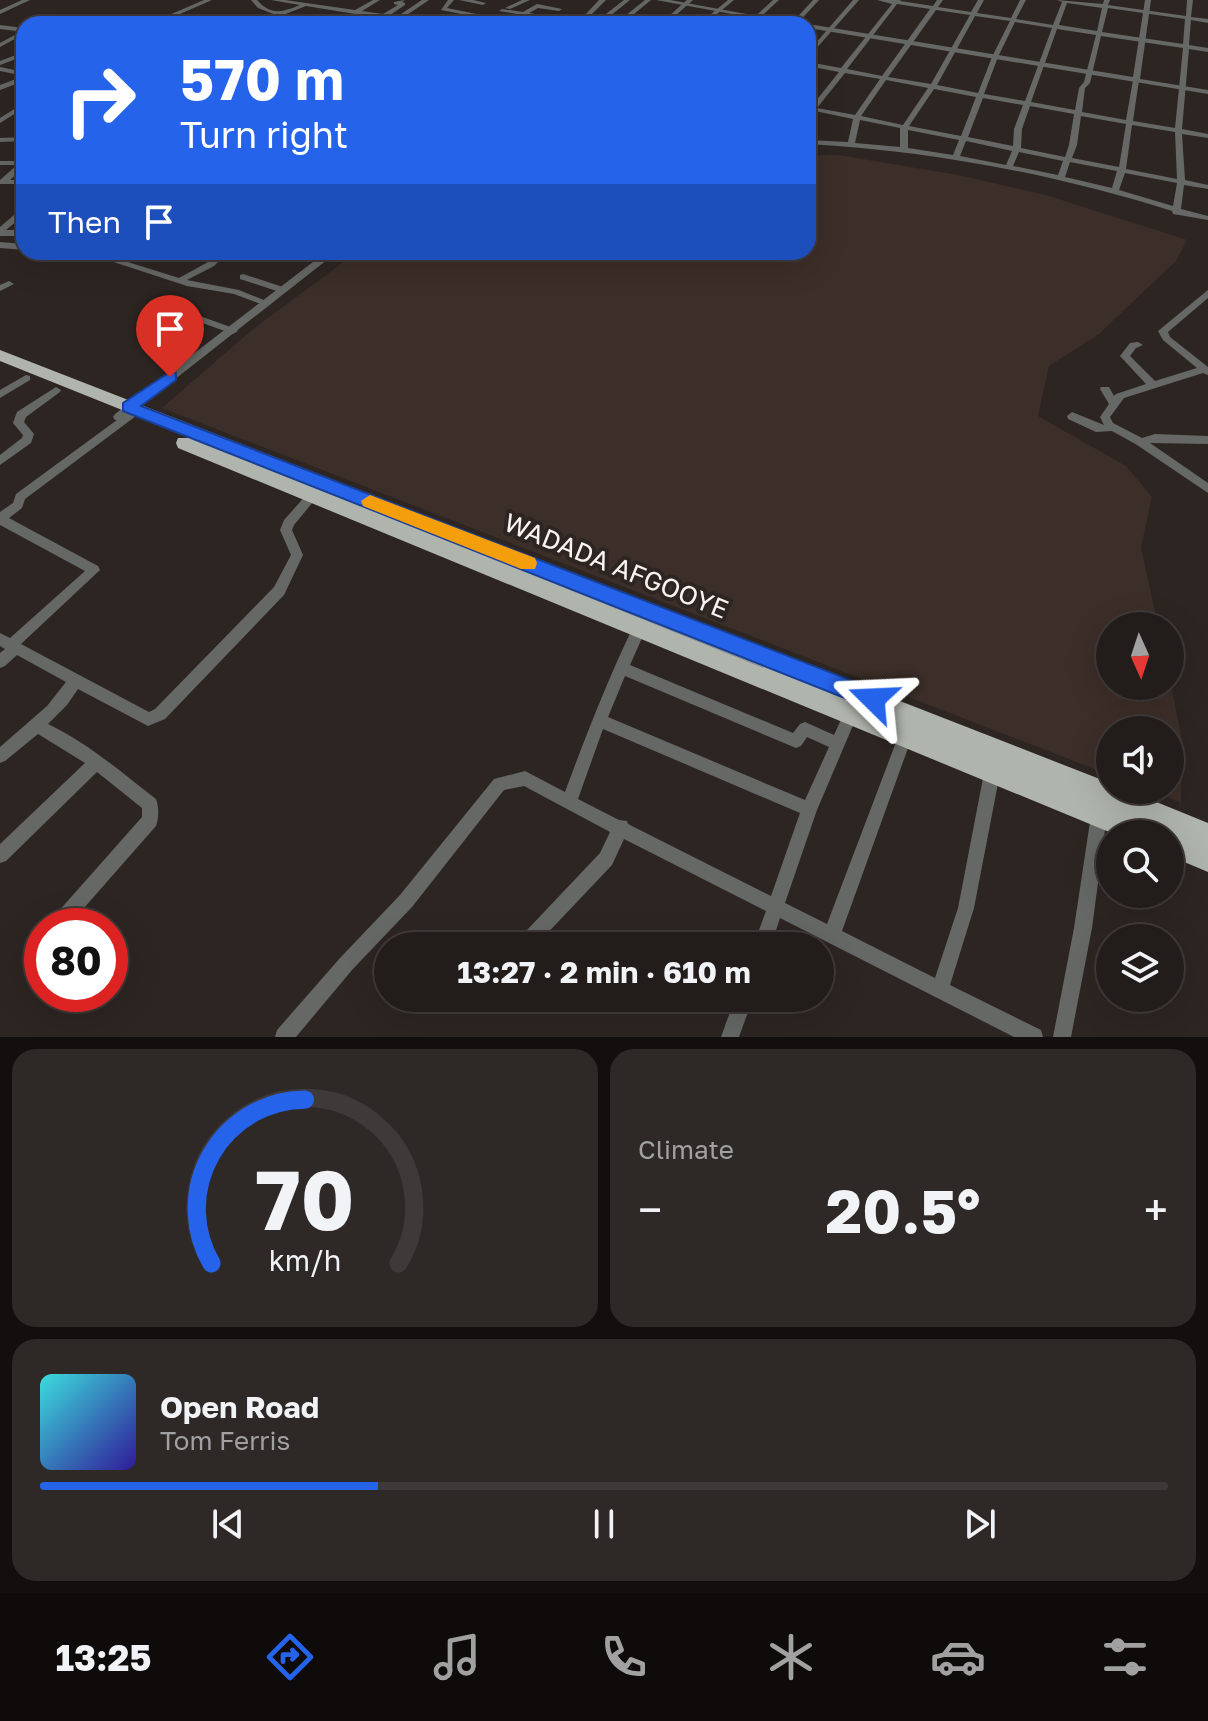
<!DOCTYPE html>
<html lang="en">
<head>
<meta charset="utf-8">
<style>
	:root { --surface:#221c1a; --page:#2e2927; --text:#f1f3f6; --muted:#a2a1a2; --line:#3f3a39; --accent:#2563eb }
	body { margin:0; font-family:"Golos Text",sans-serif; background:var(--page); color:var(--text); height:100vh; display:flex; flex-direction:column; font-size:30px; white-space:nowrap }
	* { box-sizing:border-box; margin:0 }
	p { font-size:26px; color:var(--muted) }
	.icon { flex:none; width:44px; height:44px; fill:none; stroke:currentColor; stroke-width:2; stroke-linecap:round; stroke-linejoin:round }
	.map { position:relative; height:1037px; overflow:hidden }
	.panel { display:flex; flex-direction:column; gap:12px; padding:12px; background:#130f0e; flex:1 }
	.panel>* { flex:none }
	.banner { position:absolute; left:16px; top:16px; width:800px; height:244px; border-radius:24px; box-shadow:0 8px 32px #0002,0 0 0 2px var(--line); background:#2563eb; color:#fff; overflow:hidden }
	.needle { width:52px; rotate:177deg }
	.tools { position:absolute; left:1096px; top:612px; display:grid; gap:16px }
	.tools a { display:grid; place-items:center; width:88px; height:88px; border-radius:50%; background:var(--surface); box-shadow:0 8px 32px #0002,0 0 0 2px var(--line); font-size:40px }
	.speed { position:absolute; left:24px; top:908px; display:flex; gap:16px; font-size:40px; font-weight:700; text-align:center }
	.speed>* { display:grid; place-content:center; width:104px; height:104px; border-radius:50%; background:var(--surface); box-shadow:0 8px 32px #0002,0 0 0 2px var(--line); line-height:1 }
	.speed .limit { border:12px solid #d22; background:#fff; color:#111 }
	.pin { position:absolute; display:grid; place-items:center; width:68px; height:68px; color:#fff; margin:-82px -34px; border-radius:50% 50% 50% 0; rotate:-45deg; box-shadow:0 0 8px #0007 }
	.pin .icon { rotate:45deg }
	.me { position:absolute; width:88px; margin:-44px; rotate:291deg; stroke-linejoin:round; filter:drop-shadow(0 0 6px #0008) }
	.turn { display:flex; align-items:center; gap:28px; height:168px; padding:0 32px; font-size:36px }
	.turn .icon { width:104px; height:104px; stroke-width:2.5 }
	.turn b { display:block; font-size:56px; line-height:68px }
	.then { display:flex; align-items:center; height:76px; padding:0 32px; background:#0003; gap:16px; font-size:30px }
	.big { font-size:60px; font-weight:700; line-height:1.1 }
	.panel .widget { flex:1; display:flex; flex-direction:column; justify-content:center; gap:12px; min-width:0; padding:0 28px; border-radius:24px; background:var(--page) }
	.panel .dial { align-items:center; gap:0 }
	.dial svg { height:208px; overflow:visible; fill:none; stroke:var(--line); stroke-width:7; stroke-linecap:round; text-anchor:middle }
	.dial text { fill:var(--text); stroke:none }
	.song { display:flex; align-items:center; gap:24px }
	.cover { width:96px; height:96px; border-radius:12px; background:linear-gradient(135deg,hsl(180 70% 55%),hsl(250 70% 35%)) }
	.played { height:8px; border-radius:4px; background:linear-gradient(90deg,var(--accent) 30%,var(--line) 30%) }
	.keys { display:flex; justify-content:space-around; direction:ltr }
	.heat { display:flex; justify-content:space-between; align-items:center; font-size:44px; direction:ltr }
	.panel .tiles { flex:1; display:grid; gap:12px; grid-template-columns:1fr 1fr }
	.widget:last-child { grid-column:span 2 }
	.trip { position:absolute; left:374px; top:932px; width:460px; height:80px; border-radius:40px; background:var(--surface); box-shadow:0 8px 32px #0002,0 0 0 2px var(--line); font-weight:700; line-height:80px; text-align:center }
	.dock { display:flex; height:128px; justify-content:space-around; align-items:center; background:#0e0b0a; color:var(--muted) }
	.dock .icon { width:56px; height:56px }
	.dock .current { color:var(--accent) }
	.dock b { font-size:36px; color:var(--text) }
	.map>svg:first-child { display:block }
</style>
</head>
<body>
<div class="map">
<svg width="1208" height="1037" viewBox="0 0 1208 1037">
	<rect width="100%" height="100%" fill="#2d2522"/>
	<polygon fill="#3c2e28" points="808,155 839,155 958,175 1046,195 1187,240 1176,261 1099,334 1049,366 1038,416 1126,466 1152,497 1141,547 1158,626 1110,626 1110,686 1170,686 1170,682 1182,739 1181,810 1180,802 1149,790 1170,790 1170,730 1110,730 1110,775 162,408 253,329 357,252 808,252"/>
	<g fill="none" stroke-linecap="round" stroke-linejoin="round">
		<g fill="#656864" fill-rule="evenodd">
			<polygon points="22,0 30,0 0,14 0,10"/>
			<path d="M251 0H257C271 16 283 12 300 5L271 0H285L355 10 373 0H380L362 11 383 14 398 5 394 4V2L405 0 402 2 405 3V5L390 15 398 16 422 0H429L404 17 441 24 398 21 306 6 260 24H252L276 15 258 8Z"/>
			<polygon points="448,0 454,0 447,8 516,22 513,24 441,10"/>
			<polygon points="459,0 473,0 486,3 483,5"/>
			<polygon points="522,0 530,0 510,9 505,8"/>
			<polygon points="624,0 630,0 600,24 593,24"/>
			<polygon points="645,0 651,0 622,24 615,24"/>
			<polygon points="687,0 693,0 666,24 660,24"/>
			<polygon points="728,0 734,0 705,24 699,24"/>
			<polygon points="773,0 779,0 753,24 747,24"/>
			<polygon points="813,0 819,0 797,24 791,24"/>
			<polygon points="853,0 859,0 808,58 808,52"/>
			<path d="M877 0H901L900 1 933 6 937 0H943L938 7 971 12 978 0H984L977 13 1011 18 1020 0H1026L1016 19 1053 25 1062 2 1057 0 1103 4 1104 0H1110L1108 5 1186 16 1187 0H1193L1191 17 1208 19V23L1191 20 1189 45 1208 48V52L1189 49 1182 129 1208 134V138L1182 134 1185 180 1208 185V189L1184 185 1181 209 1208 216V220L1173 214 1172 211C1054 174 932 151 808 144V140L848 142 853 119 815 111 811 115 808 116V106L811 107 839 72 808 66V62L841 68 892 4ZM1067 3 1102 8 1097 31 1059 25ZM897 4 930 9 882 76 847 69ZM1108 8 1185 19 1183 44 1102 32ZM936 10 970 15 931 84 888 77ZM975 16 1010 21 992 57 978 93 937 85ZM1015 22 1052 28 1025 101 984 94 998 57ZM1057 29 1096 35 1084 82 1079 88 1075 110 1031 102ZM1101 36 1183 48 1175 128 1133 121 1139 80 1136 78 1133 80 1126 120 1082 112 1085 88 1090 83ZM845 73 880 79 855 115 817 108ZM886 80 928 88 903 125 861 116ZM934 89 976 97 961 136 909 126ZM983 98 1023 105 1014 129 1013 146 968 137ZM1030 106 1074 114 1069 145 1065 157 1021 148 1022 129ZM1081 116 1126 124 1119 167 1072 158 1077 145ZM860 120 900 128V147L855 143ZM1132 125 1175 132 1177 179 1126 169ZM908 130 959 140 953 155 908 148ZM966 141 1012 151 1006 165 960 156ZM1019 152 1063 161 1058 175 1013 166ZM1070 162 1117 171 1112 188 1065 177ZM1125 173 1177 183 1173 206 1119 190Z"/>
			<polygon points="537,4 562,9 559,11 538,8 529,13 564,19 561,21 499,11 502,9 523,12"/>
			<polygon points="160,18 221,22 224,24 158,21"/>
			<polygon points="637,20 640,22 638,24 632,24"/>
			<polygon points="24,30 24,34 0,47 0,43"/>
			<polygon points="24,52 24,56 0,65 0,61"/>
			<polygon points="0,67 24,72 24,76 0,71"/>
			<polygon points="24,93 24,98 19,101 15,101 15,99"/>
			<polygon points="24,103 24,108 0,123 0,118"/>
			<polygon points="24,137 24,141 0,142 0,138"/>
			<polygon points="0,161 24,161 24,167 10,180 24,180 24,184 0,184 0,180 17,165 0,165"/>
			<polygon points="21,209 24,209 24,215 6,230 24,230 24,236 0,236 0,227"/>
			<polygon points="0,242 24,244 24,250 0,248"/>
			<polygon points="83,252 96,252 179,278 208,262 219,252 228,252 214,266 187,280 239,290 271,303 266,306 234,294 187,286"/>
			<polygon points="272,252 280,252 277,260 270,258"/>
			<polygon points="243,274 286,288 288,290 283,293 240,279 240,275"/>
			<polygon points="9,281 14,284 0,291 0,285"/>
			<polygon points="1208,290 1208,298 1168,332 1170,337 1208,367 1208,375 1203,373 1124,398 1110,417 1113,423 1142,438 1155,434 1208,436 1208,444 1150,443 1208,483 1208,493 1137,445 1112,431 1096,432 1068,419 1067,416 1072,412 1104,425 1100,417 1109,404 1100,389 1101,387 1109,387 1114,396 1116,394 1146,384 1120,356 1130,343 1138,342 1143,345 1136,348 1130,356 1155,381 1197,368 1163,340 1158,331"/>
			<polygon points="197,315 236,329 238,331 233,334 194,320 194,316"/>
			<polygon points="26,375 30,376 30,380 0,398 0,390"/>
			<polygon points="56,387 61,390 60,392 26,417 24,422 34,434 31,443 0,465 0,455 22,438 23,435 13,423 17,412"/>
			<path d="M136 406 141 410 140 413 25 499 22 508 9 518 98 566 100 570 21 644 149 712 155 709 274 587 291 555 280 530 284 520 308 493 312 492 318 496 294 525 292 530 303 555 284 595 165 719 148 726 78 689 67 705 48 724C88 743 121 772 156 799 159 807 159 817 156 826L69 925 59 926 54 919 57 913 142 817V808L97 772 6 861 0 863V844L85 763 38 734 5 761 0 763V747L47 706 66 682 17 655 5 666 0 668V653L5 649 0 646V633L10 638 85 571 0 525V512L13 503 16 494Z"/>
			<path d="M639 623 644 625 646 629 630 665 793 733 800 724 805 722 834 735 845 711 850 709 855 711 857 716 817 810 785 903 827 924 898 737 900 732 905 730 910 732 912 737 842 931 935 978 958 908 984 773 987 768 992 766 997 768 1000 773 974 908 950 985 1041 1030 1043 1037H1014L780 918 771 946H753L766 911 624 839 612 865 539 942 533 945 527 942 524 936 527 930 600 853 610 832 524 786 504 790 412 907 352 970 296 1037H275L277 1030 340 958 400 895 494 779 525 771 565 792C586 735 608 679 634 625ZM625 676 796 748 801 746 807 737 829 747 805 800 608 717ZM603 729 800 813 771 896 628 824 627 821 619 820 578 799Z"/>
			<polygon points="1099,807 1105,809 1107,815 1092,928 1071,1037 1053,1037 1074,928 1091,815 1093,809"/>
			<polygon points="735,998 753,998 739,1037 721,1037"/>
		</g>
		<g fill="#656864" fill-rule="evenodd">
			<polygon points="204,0 212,0 157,24 148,24"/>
			<polygon points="599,0 606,0 590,16 590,24 584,24 584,16"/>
			<polygon points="656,0 670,0 800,24 786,24"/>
			<polygon points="1145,0 1151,0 1140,79 1208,90 1208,94 808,28 808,24 1133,77"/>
			<polygon points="0,25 24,28 24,32 0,29"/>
			<polygon points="24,76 24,81 0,90 0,85"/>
			<polygon points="326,252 337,252 123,420 115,420 113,417 115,414"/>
		</g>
		<polygon fill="#afb5ad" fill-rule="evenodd" points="0,350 1110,783 1110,790 1127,790 1208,823 1208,872 1170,856 1170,834 1160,834 1165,832 1157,828 1159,834 1114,834 178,448 176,443 178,438 192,438 956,745 0,361"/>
	</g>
	<polygon fill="#2563eb" stroke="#184099" stroke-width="2" points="170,372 176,373 176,380 141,406 881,692 884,699 881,706 873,709 865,706 123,411 123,403"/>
	<polygon fill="#f59e0b" points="370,495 535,558 537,563 535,569 521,569 363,506 361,501"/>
	<g text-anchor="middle" stroke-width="8" stroke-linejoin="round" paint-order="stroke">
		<g font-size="26" fill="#f9f3f1" stroke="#2d2522">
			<text transform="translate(616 566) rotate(22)" y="9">WADADA AFGOOYE</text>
		</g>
	</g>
</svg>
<div class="tools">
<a><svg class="needle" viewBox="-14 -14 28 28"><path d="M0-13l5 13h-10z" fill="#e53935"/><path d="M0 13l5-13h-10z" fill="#a2a1a2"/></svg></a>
<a><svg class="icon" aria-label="sound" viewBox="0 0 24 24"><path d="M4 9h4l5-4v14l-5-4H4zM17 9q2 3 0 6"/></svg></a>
<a><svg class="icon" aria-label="search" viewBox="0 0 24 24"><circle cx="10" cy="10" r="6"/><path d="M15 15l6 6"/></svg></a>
<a><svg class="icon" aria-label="layers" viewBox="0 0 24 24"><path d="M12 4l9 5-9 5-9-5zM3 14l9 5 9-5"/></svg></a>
</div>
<div class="speed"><div class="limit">80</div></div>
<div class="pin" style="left:170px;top:377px;background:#d93025"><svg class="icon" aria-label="arrive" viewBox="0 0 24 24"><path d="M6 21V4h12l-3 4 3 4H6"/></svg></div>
<svg class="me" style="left:873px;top:699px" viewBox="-20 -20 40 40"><path d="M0-17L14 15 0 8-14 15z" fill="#2563eb" stroke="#fff" stroke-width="4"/></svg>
<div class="trip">13:27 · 2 min · 610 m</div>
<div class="banner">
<div class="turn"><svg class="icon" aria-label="right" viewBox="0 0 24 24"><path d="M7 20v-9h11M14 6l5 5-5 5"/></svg><div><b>570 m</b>Turn right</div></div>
<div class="then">Then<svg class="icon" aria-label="arrive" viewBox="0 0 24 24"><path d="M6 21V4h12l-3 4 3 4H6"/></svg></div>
</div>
</div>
<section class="panel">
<div class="tiles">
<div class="widget dial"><svg viewBox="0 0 100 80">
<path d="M14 69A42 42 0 1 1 86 69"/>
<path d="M14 69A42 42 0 0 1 50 6" stroke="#2563eb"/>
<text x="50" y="56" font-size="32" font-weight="700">70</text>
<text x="50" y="72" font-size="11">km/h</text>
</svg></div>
<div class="widget"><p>Climate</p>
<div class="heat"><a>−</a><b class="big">20.5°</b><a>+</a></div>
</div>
<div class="widget">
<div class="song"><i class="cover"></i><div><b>Open Road</b><p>Tom Ferris</p></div></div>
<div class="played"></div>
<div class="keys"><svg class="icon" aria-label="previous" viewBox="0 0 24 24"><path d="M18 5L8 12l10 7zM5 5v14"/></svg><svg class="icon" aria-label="pause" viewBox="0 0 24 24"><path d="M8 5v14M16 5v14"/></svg><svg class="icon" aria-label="next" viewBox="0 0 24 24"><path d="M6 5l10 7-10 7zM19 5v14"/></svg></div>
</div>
</div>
</section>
<nav class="dock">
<b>13:25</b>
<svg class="icon current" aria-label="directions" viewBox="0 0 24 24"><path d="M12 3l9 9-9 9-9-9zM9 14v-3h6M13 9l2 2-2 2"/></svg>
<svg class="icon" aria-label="music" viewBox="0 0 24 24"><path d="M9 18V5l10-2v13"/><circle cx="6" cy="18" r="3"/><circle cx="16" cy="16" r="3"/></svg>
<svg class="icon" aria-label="phone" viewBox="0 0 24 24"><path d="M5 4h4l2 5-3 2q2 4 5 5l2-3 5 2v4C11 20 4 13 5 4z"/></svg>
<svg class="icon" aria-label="climate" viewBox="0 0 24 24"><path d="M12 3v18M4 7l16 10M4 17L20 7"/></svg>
<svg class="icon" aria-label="car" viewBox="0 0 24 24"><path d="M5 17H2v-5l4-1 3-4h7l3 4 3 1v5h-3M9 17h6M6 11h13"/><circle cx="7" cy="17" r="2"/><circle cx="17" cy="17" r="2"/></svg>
<svg class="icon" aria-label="filters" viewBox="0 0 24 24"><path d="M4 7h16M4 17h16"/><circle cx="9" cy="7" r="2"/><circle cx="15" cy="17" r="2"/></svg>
</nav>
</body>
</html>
